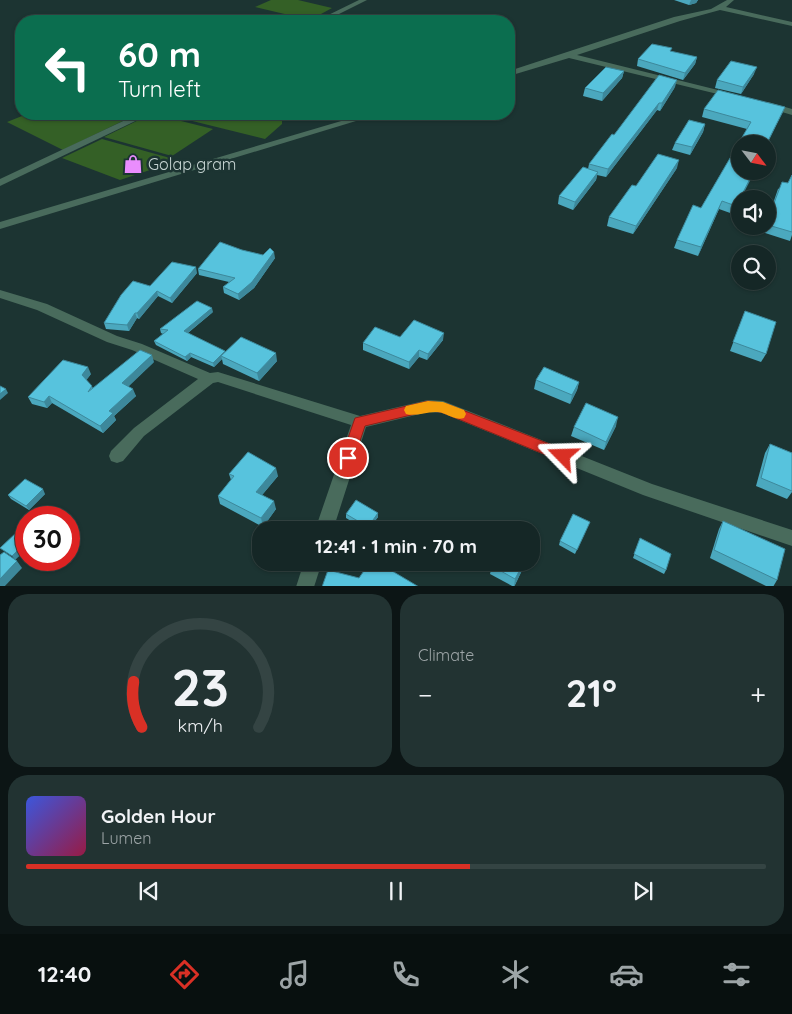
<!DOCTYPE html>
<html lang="en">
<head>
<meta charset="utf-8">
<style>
	:root { --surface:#152726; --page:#223332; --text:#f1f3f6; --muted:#9da5a7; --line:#344443; --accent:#d93025 }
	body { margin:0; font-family:Quicksand,sans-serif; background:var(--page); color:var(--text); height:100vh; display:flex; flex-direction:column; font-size:19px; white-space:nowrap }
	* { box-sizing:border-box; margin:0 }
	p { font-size:16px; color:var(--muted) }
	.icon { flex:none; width:28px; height:28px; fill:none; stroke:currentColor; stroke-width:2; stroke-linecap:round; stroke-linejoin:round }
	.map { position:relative; height:586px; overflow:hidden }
	.details { display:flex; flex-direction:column; gap:8px; padding:8px; background:#0c1515; flex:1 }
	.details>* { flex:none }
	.banner { position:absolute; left:15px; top:15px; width:500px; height:105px; border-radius:20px; box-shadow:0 1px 4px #0004,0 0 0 1px var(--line); background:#0b6e4f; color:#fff; overflow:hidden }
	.needle { width:32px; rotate:122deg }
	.tools { position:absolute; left:731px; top:135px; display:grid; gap:10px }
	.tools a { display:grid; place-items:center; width:45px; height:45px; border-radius:50%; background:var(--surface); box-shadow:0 1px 4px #0004,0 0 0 1px var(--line); font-size:25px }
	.speed { position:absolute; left:15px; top:506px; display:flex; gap:10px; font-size:25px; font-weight:700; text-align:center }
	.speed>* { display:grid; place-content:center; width:65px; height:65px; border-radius:50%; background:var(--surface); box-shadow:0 1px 4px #0004,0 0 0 1px var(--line); line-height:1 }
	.speed .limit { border:8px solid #d22; background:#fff; color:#111 }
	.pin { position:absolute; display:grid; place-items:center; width:42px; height:42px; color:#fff; margin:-21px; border:2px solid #fff; border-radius:50%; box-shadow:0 1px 5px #0007 }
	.me { position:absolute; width:55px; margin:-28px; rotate:292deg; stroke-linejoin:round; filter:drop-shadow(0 0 4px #0008) }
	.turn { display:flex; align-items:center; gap:18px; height:105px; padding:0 20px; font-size:22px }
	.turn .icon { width:65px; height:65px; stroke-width:2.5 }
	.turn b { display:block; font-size:35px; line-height:42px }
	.big { font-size:38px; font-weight:700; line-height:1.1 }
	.details .card { flex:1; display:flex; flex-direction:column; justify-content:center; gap:8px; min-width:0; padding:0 18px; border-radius:20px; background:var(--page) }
	.details .dial { align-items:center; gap:0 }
	.dial svg { height:130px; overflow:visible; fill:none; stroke:var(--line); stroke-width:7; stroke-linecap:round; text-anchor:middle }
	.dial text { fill:var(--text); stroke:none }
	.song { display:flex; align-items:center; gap:15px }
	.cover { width:60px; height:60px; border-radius:8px; background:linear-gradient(135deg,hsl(230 70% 55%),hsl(340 70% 35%)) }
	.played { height:5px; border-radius:2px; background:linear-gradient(90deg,var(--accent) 60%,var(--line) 60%) }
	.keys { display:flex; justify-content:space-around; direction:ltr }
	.heat { display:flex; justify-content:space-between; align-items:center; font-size:28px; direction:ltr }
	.details .tiles { flex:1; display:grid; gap:8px; grid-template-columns:1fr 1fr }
	.card:last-child { grid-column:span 2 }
	.trip { position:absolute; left:252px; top:521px; width:288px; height:50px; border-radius:20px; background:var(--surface); box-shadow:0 1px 4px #0004,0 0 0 1px var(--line); font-weight:700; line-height:50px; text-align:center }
	.tab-bar { display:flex; height:80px; justify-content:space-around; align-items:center; background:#08100f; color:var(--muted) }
	.tab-bar .icon { width:35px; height:35px }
	.tab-bar .selected { color:var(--accent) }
	.tab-bar b { font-size:22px; color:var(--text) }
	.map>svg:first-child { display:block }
</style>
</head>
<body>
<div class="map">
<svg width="792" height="587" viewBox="0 0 792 587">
	<rect width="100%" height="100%" fill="#1c3432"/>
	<g fill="#346026">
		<polygon points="271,0 298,0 332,8 310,20 255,7"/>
		<polygon points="27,114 137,114 63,150 7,122"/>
		<polygon points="151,114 153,114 213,129 172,156 104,137"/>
		<polygon points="164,114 278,114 282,118 282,124 265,139"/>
		<polygon points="102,139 170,158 156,168 120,180 62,158"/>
	</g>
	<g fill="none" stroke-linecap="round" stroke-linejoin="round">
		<g fill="#496b5c" fill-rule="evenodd">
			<polygon points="359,0 367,0 325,21 316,21"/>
			<polygon points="727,0 734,0 726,7 792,22 792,26 720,10 680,21 577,55 734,94 734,98 569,58 509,76 509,71 674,17 711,9"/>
			<polygon points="768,102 792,109 792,115 765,107 765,103"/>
			<polygon points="138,114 150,114 0,186 0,179"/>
			<polygon points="365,114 379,114 0,229 0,222"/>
			<polygon points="0,290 47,304 117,336 142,344 210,373 218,372 360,416 428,400 443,401 652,484 792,530 792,546 643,495 442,413 428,412 366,427 333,530 315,530 351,425 218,382 213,383 144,436 123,461 117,463 111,461 109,456 111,451 134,428 198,379 132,350 107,342 37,310 0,298"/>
			<polygon points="304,562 322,562 314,587 296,587"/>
		</g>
	</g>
	<g fill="#4ba8be">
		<polygon points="674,0 698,0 696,3 689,5"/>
		<polygon points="671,52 697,57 695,64 683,80 637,66 638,59"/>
		<polygon points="624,71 622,78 602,101 583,96 585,88"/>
		<polygon points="754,74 741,94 715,88 717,80"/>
		<polygon points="675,87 660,111 657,110 606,177 597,175 596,180 573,210 558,204 559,196 588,169 589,164 614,135"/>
		<polygon points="785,107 733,214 719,209 698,256 674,248 677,240 701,208 747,129 702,117 704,109"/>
		<polygon points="705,124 703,132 690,155 672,150 675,143"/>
		<polygon points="677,168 633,234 607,226 609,217 636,186"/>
		<polygon points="792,175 792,235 790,241 762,232 764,226 768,226 768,218 778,189 788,183"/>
		<polygon points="242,250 275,258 254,288 239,300 224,293 223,287 229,282 199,275 198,269"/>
		<polygon points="197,273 172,303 158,296 139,319 137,318 129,331 106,329 104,323 150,286"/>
		<polygon points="745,311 766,354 761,362 730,351"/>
		<polygon points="213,312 188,333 225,352 277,361 259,381 223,364 222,359 214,367 191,357 187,361 156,345 154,341 163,334 161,333 160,329"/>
		<polygon points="400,337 443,340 427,360 419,357 409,369 363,350 363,343"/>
		<polygon points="154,362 128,386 136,396 114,416 116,420 103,433 52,403 47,408 32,404 28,397 91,374 86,380 93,388"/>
		<polygon points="536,380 579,382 577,390 570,404 534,389"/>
		<polygon points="616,426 604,450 571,436 574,427"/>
		<polygon points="770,444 792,453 792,492 787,499 756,486 765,453"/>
		<polygon points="229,474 278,476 262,495 276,509 263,527 220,504 218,496 231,480"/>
		<polygon points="45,494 29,510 11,499 8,495"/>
		<polygon points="346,514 378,517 368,530 366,530 346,518"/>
		<polygon points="723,521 777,580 773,587 768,587 710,558 719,529"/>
		<polygon points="588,526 575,554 559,545 560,541"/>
		<polygon points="640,539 666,570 664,574 633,558"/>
		<polygon points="526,562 514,587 490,574 492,566"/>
	</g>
	<g fill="#3d889b">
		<polygon points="691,0 698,0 696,3 689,5"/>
		<polygon points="697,57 695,64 683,80 685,73"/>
		<polygon points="757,67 754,74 741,94 743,87"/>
		<polygon points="624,71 622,78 602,101 603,93"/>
		<polygon points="677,80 675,87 660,111 662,103"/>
		<polygon points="659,103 657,110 606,177 608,169"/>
		<polygon points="785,107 782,114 766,144"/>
		<polygon points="705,124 703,132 690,155 692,147"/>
		<polygon points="679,160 677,168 633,234 636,226"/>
		<polygon points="754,171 755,171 733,214 736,206"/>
		<polygon points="598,172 596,180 573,210 575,202"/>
		<polygon points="722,201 719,209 698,256 701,247"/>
		<polygon points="274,252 275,258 254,288 239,300 238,294"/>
		<polygon points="196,267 197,273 172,303 170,298"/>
		<polygon points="157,291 158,296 139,319 137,313"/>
		<polygon points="212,308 213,312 185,335 184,331"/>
		<polygon points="135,313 137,318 129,331 127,325"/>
		<polygon points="444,333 443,340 427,360 428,354"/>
		<polygon points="419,350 419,357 409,369 409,362"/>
		<polygon points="225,351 226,355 221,356 222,359 214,367 213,363"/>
		<polygon points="190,353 191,357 187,361 185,357"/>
		<polygon points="276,353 277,361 259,381 257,373"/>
		<polygon points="152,355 154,362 125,390 122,383"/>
		<polygon points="88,367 91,374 85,382 82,375"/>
		<polygon points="579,382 577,390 570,404 572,395"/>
		<polygon points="6,389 8,393 0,400 0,394"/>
		<polygon points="133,389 136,396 114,416 116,420 103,433 100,426 109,411"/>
		<polygon points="49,396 52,403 47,408 44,402"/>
		<polygon points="618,417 616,426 604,450 606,442"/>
		<polygon points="276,468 278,476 258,500 256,492"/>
		<polygon points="43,489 45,494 29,510 26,506"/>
		<polygon points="274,501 276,509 263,527 261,518"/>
		<polygon points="378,513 378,517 368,530 368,527"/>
		<polygon points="539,533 537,541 531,552 531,548"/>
		<polygon points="26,543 26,550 15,560 12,556"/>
		<polygon points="17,561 22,568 4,587 0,587 0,579"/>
		<polygon points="524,562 526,562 514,587 515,579"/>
	</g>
	<g fill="#57c3dd" stroke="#3d889b">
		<polygon points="652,44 672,48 670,51 697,57 685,73 638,59"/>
		<polygon points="731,61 757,67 743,87 717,80"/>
		<polygon points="606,67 624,71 603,93 585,88"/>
		<polygon points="659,75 677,80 662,103 659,103 608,169 589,164 612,134 614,135"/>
		<polygon points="718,90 785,107 768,141 770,141 768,146 768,144 740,144 740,171 754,171 736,206 722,201 701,247 677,240 693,205 701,208 751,122 704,109"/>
		<polygon points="689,120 705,124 692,147 675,143"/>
		<polygon points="658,154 679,160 636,226 609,217 632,185 636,186"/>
		<polygon points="583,167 598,172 575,202 559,196"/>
		<polygon points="792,175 792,232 768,225 768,219 782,182 788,183"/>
		<polygon points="220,242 242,250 263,255 270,248 274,252 252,282 238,294 223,287 235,278 198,269"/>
		<polygon points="172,262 196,267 170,298 157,291 137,313 135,313 127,325 104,323 121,295 133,281 150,286"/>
		<polygon points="197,301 212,308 184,331 225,351 213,363 190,353 185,357 154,341 168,330 160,329"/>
		<polygon points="745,311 776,322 766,354 733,342"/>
		<polygon points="414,320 444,333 428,354 419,350 409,362 363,343 375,327 400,337"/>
		<polygon points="241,337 276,353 257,373 221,356"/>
		<polygon points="140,350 152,355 122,383 133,389 109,411 113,413 100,426 49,396 44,402 28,397 63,360 88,367 82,375 92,386 88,392"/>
		<polygon points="544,367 579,382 572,395 536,380"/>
		<polygon points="0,386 6,389 0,394"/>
		<polygon points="586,403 618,417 606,442 574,427"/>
		<polygon points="770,444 792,453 792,491 761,478"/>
		<polygon points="248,452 276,468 256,492 274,501 261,518 218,496 234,476 229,474"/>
		<polygon points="25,479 43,489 26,506 8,495"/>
		<polygon points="356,500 378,513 368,527 346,514"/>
		<polygon points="573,514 590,522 577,550 560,541"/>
		<polygon points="516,521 539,533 531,548 531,530 511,530"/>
		<polygon points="723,521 785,549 777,580 714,550"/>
		<polygon points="17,532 26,538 26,543 12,556 0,548"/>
		<polygon points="640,538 671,554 666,570 634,554"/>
		<polygon points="4,552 17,561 0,579 0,555"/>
		<polygon points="370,562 377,562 419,587 322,587 328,570 359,578"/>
		<polygon points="493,562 524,562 515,579 492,566"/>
	</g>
	<polygon fill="#d93025" stroke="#8d1f18" points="428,401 447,404 568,451 570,456 568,460 563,462 441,412 428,411 365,426 353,462 348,464 343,462 341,458 355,418"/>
	<path fill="#f59e0b" d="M428 401 443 402 464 410 466 414 464 418C455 421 447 413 438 412 427 411 416 417 406 414L404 410 406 406Z"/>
	<defs>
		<g id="shop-bare" transform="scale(1.5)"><path d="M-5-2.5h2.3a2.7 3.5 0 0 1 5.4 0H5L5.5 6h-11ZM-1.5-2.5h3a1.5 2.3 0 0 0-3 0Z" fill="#ea8dfd" stroke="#1c3432" stroke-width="2.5" paint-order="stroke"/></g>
	</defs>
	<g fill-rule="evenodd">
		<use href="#shop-bare" x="133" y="164"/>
	</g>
	<g text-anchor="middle" stroke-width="5" stroke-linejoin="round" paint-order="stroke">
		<g font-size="16" fill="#c7d5d3" stroke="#1c3432" text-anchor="start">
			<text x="148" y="170">Golap gram</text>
		</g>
	</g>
</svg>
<div class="tools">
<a><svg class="needle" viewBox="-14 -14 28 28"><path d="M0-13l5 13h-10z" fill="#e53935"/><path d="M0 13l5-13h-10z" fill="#9da5a7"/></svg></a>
<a><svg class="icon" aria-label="sound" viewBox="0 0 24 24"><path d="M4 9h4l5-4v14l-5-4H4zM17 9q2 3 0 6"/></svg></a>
<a><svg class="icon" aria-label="search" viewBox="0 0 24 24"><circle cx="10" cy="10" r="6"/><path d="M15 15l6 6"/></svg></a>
</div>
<div class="speed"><div class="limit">30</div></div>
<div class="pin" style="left:348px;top:458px;background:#d93025"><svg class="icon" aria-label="arrive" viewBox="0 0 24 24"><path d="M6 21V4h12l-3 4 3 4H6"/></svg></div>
<svg class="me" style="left:563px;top:456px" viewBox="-20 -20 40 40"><path d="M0-17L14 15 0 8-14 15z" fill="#d93025" stroke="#fff" stroke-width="4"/></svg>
<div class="trip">12:41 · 1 min · 70 m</div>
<div class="banner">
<div class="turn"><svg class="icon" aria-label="left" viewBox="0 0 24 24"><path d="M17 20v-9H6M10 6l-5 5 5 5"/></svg><div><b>60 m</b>Turn left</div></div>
</div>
</div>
<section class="details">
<div class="tiles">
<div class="card dial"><svg viewBox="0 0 100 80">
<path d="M14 69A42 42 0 1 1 86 69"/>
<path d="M14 69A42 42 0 0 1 9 41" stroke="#d93025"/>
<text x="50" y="56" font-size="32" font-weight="700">23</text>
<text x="50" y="72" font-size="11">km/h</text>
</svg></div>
<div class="card"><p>Climate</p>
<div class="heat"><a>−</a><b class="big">21°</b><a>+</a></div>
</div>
<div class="card">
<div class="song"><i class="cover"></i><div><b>Golden Hour</b><p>Lumen</p></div></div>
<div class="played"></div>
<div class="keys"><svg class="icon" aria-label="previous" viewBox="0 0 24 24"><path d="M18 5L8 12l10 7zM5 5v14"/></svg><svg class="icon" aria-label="pause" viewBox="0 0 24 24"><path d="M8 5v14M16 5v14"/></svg><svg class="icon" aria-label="next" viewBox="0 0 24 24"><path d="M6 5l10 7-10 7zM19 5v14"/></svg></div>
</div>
</div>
</section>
<nav class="tab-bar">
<b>12:40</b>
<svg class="icon selected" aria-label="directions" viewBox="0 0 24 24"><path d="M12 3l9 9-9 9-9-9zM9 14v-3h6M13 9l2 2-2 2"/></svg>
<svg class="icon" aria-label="music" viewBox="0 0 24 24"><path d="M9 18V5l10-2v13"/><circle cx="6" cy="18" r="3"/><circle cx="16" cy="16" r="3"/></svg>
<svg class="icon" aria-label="phone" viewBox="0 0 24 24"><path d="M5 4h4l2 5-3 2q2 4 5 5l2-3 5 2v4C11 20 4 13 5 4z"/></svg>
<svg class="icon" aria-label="climate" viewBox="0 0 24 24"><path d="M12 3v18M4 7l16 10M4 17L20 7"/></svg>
<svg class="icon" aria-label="car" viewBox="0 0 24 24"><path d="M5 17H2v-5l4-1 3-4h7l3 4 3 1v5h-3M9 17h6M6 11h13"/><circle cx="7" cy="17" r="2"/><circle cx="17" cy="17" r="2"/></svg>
<svg class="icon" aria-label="filters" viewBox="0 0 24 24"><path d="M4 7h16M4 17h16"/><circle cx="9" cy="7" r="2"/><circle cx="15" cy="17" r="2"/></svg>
</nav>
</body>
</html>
